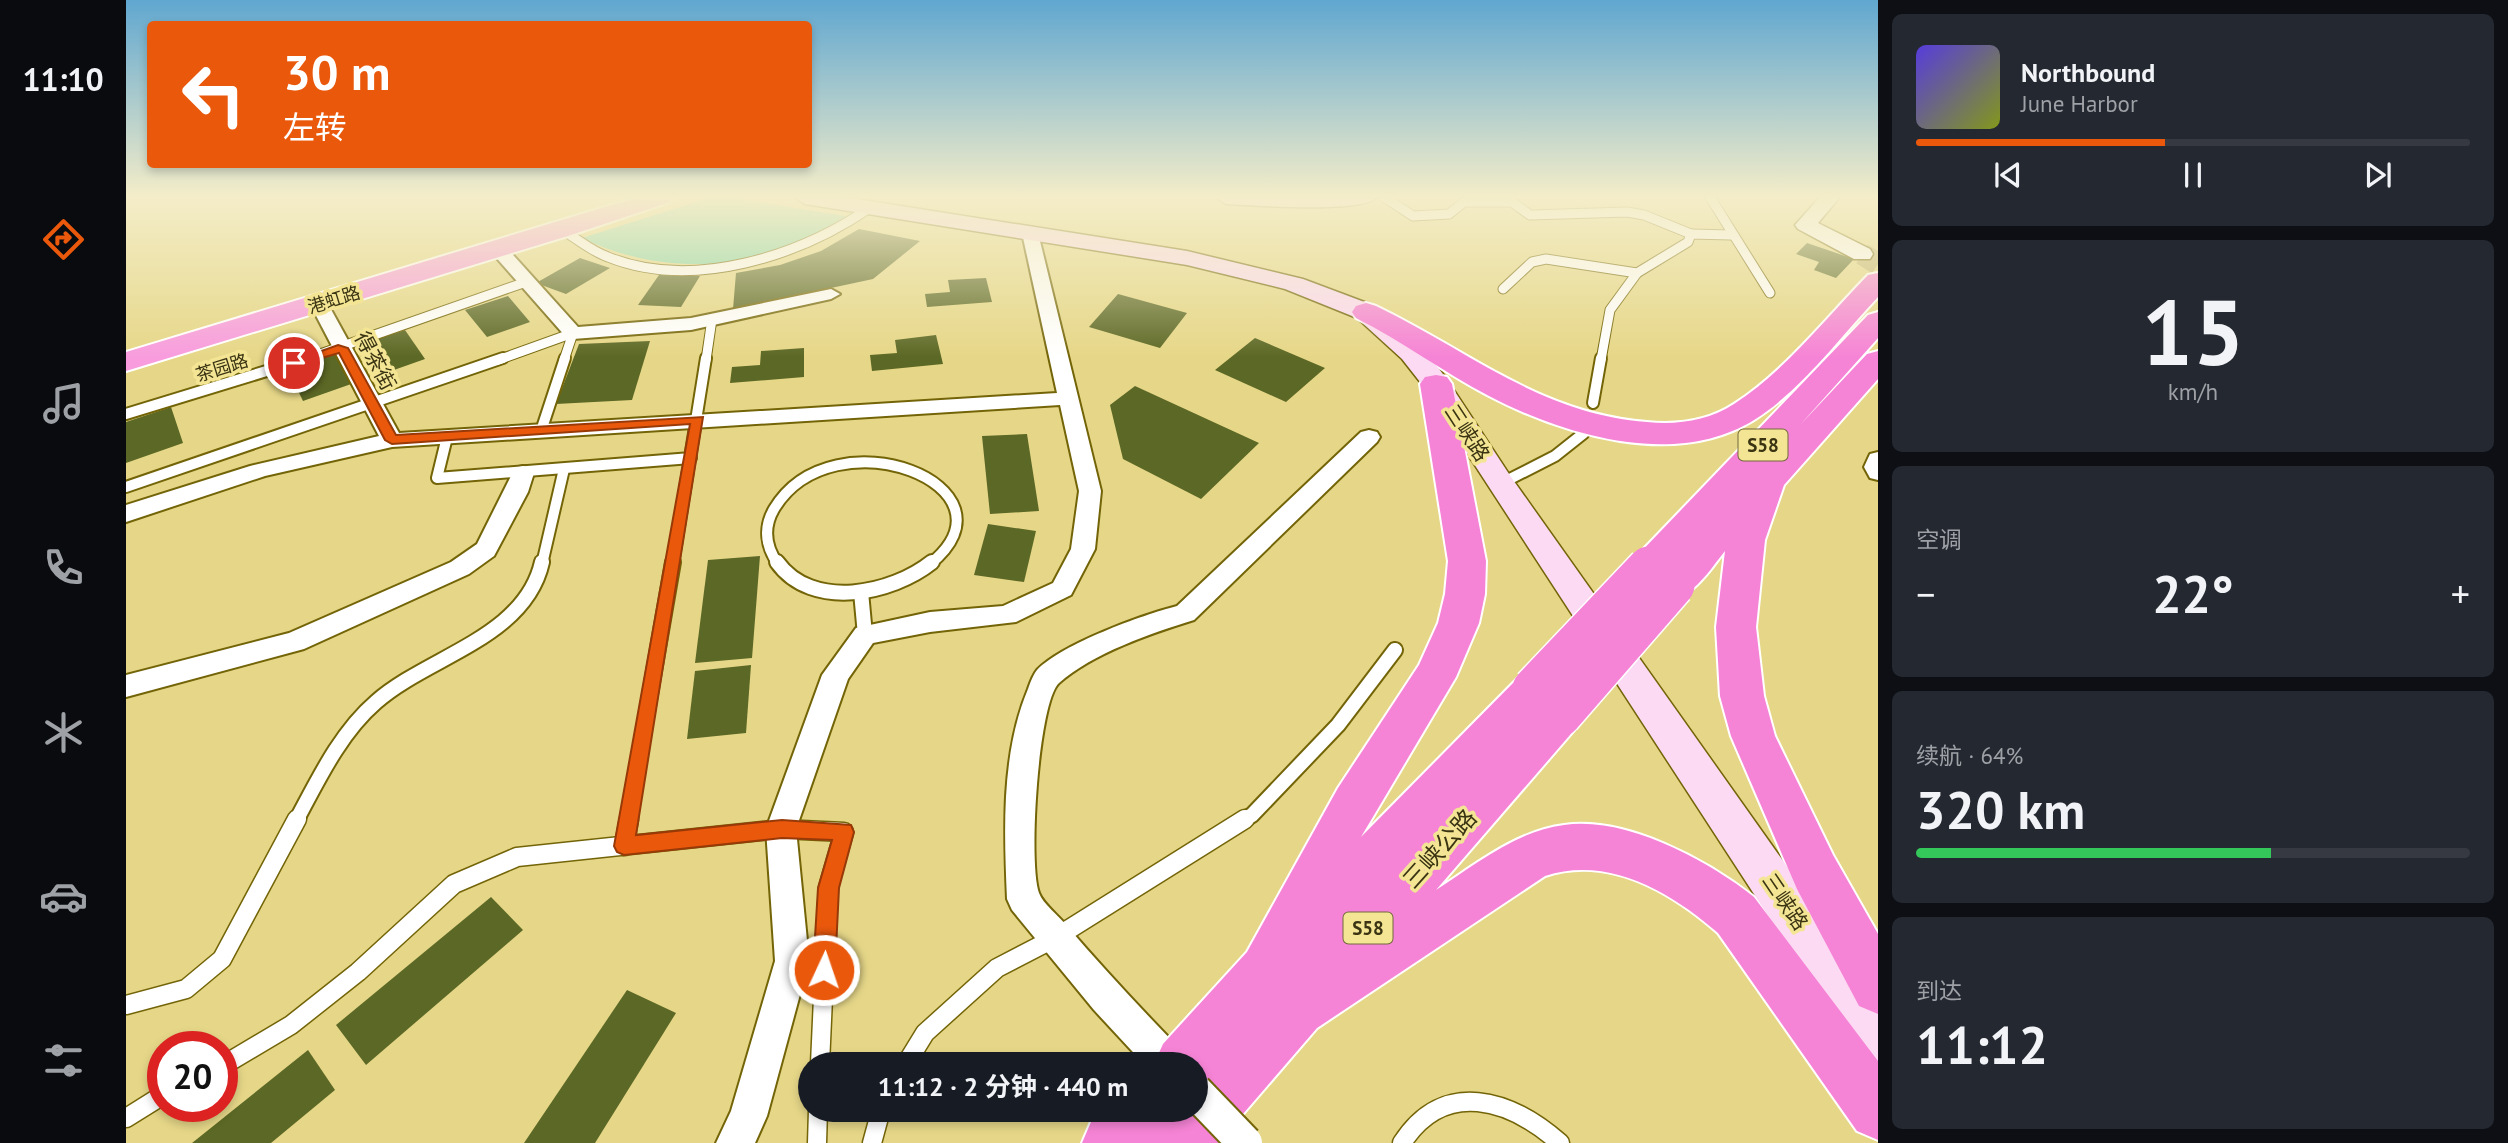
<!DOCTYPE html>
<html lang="zh">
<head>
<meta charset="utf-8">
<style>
	:root { --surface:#171b24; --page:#242831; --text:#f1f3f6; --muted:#9ea1a6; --line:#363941; --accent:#ea580c }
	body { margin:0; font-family:"PT Sans","Noto Sans SC",sans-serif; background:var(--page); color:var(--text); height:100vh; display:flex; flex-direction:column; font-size:26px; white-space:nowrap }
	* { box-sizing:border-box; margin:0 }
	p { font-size:23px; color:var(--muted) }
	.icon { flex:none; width:38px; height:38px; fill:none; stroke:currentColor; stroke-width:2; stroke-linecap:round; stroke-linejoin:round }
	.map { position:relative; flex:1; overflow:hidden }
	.details { display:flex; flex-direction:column; gap:14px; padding:14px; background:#0d0f14; width:630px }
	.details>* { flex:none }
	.hud { position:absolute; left:21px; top:21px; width:665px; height:147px; border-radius:7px; box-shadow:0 4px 10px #0003; background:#ea580c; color:#fff; overflow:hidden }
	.speed { position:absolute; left:21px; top:1031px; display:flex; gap:14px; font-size:35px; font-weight:700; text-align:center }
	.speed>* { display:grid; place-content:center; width:91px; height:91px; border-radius:50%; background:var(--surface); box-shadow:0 4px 10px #0003; line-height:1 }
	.speed .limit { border:10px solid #d22; background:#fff; color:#111 }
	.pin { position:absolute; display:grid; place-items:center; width:60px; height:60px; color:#fff; margin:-30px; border:4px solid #fff; border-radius:50%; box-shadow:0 2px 7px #0007 }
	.me { position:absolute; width:77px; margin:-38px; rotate:3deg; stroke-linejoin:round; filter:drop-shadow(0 0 5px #0008) }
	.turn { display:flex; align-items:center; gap:24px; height:147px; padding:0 21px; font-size:32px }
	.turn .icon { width:91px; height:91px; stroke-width:2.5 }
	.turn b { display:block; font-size:49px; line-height:60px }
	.big { font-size:52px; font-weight:700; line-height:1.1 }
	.details .widget { flex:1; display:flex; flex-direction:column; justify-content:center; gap:10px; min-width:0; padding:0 24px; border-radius:10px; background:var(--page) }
	.details .dial { align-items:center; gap:0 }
	.dial b { font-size:91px; line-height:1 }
	.song { display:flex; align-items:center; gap:21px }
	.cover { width:84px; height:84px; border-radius:10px; background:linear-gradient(135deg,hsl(250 70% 55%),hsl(70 70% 35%)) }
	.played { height:7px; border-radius:4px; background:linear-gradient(90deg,var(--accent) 45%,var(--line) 45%) }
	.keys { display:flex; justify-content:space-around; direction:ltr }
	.heat { display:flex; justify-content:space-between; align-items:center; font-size:38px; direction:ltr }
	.charge { height:10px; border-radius:5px; background:linear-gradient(90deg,#34c759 64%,var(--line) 0) }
	.trip { position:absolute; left:672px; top:1052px; width:410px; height:70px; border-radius:35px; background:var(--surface); box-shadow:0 4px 10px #0003; font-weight:700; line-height:70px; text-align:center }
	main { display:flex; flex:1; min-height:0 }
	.menu { display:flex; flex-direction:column; width:126px; justify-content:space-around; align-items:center; background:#090b0e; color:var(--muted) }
	.menu .icon { width:49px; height:49px }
	.menu .on { color:var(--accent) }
	.menu b { font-size:32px; color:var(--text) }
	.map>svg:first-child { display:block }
</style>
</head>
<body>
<main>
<nav class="menu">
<b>11:10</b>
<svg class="icon on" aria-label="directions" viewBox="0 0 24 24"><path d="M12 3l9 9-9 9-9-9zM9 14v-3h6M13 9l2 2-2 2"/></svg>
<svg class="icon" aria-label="music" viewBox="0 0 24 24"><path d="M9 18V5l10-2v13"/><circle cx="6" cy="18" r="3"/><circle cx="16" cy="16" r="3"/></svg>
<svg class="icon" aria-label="phone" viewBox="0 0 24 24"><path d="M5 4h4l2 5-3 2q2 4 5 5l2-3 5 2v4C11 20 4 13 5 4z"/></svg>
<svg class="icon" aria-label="climate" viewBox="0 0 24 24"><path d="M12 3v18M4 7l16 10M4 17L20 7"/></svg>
<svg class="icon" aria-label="car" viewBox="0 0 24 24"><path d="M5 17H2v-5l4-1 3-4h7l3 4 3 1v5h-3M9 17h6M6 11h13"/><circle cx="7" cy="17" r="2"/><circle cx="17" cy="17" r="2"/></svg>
<svg class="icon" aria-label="filters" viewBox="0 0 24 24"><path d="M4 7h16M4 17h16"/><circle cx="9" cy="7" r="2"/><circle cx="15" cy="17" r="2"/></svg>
</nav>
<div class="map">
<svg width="1752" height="1143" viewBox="0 0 1752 1143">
	<rect width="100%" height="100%" fill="#e6d788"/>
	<path fill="#83d7a9" d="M586 197H599L725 217C705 227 684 241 662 249 595 272 519 269 456 238Z"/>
	<g fill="#5c6825">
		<polygon points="733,229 794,241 747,279 607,309 610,273 654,265 695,251"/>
		<polygon points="1681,243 1728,259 1710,278 1688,270 1693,262 1670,254"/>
		<polygon points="454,258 484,268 440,294 410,283"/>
		<polygon points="533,275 574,276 555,307 512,305"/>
		<polygon points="860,278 866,302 801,307 799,294 824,292 822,280"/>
		<polygon points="992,294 1061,313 1034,348 963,327"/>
		<polygon points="382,296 404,322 361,337 339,310"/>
		<polygon points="279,330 299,359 251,376 233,345"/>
		<polygon points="810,335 817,364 746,371 744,355 771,353 769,340"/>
		<polygon points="1129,338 1199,368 1160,402 1089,370"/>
		<polygon points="524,341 506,400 430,404 453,344"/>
		<polygon points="678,348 678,377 604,383 606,367 634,365 635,351"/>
		<polygon points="211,352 228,383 177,401 161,368"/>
		<polygon points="1009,386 1133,443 1075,499 997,459 984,405"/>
		<polygon points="45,407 57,443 0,463 0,422"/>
		<polygon points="901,434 913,511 864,514 856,436"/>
		<polygon points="862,524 910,531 898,582 848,575"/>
		<polygon points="634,556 626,658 569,663 582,560"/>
		<polygon points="625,665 620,733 561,739 569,671"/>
		<polygon points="365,897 397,930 240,1065 210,1025"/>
		<polygon points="501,990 550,1013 469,1143 398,1143"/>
		<polygon points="182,1050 209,1090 145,1143 66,1143"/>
	</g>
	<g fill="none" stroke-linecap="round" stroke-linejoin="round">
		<polyline stroke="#c4b671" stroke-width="22" stroke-dasharray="22 11" stroke-linecap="butt" points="1736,254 1752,264"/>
		<g stroke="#736408" stroke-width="11">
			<g id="service-far3">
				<polyline points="1258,197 1287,216 1323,214 1338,202 1386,202 1404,215 1501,212 1518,215 1565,234"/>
				<polyline points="1584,197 1644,293"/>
				<path d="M436 230C452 239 465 251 482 257 567 291 674 256 745 207"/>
				<polyline points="1377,289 1406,262 1420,259 1511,273"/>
				<polyline points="177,360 400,282"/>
				<polyline points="372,360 447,333"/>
				<polyline points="438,360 447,333"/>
				<polyline points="580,360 586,319"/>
				<polyline points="1475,360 1484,310 1511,273 1562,242 1565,234 1605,235"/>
			</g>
		</g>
		<g stroke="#736408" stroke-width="14">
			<g id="service-far2">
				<polyline points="1467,403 1475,358"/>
				<polyline points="0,414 183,358"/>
				<polyline points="415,431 439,358"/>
				<polyline points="321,437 311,478 565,458"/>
				<polyline points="1374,484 1429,456 1458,433"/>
				<polyline points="0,487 377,358"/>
				<polyline points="416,564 438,469"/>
				<polyline points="547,564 580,358"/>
				<path d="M652 564C640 547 637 528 648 509 707 411 901 486 804 564"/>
			</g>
		</g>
		<g stroke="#736408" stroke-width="18">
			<g id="service-far1">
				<path d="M651 562C686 611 766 594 806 562"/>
				<polyline points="735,592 739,635"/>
				<path d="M170 821C192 780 214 733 250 702 302 656 399 638 416 562"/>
				<polyline points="502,821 547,562"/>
				<polyline points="1116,821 1126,815 1212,725 1269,650"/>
			</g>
		</g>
		<g stroke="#736408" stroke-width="21">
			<g id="service">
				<polyline points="498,846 503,819"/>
				<polyline points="0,1005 60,989 96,959 171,819"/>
				<polyline points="780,1064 799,1033 871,968 929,938 1119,819"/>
				<polyline points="96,1066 165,1025 232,972 328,884 391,857 655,829 718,832 702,888 694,1064"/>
				<polyline points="0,1118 37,1095"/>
				<polyline points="691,1143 692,1110"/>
				<polyline points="746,1143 755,1110"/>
				<path d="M1276 1143C1318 1078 1384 1099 1434 1143"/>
			</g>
		</g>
		<g stroke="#736408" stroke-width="4">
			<g id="minor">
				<polygon points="904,228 912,233 975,491 969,549 945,595 890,622 804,632 747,643 722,679 670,829 683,961 641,1116 629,1143 590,1143 605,1111 649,961 640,829 696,675 730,628 804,612 877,606 927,583 945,549 953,491 934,405 266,447 139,476 0,522 0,505 124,466 253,436 184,304 193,299 202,304 273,433 931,393 896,233"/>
				<polygon points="373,245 379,246 452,327 565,318 705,289 714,294 705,299 565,330 447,339 440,337 367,254 367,246"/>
				<path d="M1243 430 1251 432 1254 437 1251 442 1068 620C1026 633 967 653 933 683 912 702 902 864 913 893 917 904 933 916 940 925 978 969 1016 1010 1056 1051L1061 1064H1018L968 1010 886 910 881 899C878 830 875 754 902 689 904 683 907 675 911 670 936 644 1016 615 1051 606L1235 432Z"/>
				<polygon points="1752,452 1752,480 1744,478 1738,467 1744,454"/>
				<polygon points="397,466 405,468 408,473 402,492 368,556 343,574 178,649 0,697 0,675 163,633 325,562 351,544 389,468"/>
			</g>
		</g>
		<g stroke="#736408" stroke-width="3">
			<polygon id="tertiary" points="1694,197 1714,197 1692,223 1744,249 1747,254 1744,259 1728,259 1672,229 1669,225"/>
		</g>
		<g stroke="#736408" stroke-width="3">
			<g id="secondary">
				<polygon points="668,197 718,197 1061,251 1177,279 1249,306 1296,347 1320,378 1385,477 1752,995 1752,1065 1734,1057 1298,387 1276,359 1231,318 1159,289 1061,265 679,204"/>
				<path d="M1089 197H1251C1239 214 1124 205 1100 204Z"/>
			</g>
		</g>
		<g stroke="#fff" stroke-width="4">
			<polygon id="trunk" points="512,197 547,197 544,202 445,235 0,371 0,352"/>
		</g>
		<g stroke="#fff" stroke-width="4">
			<g id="motorway">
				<path d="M1752 273V297C1713 338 1676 390 1628 420 1549 469 1438 435 1363 396 1317 372 1276 341 1230 318L1226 312 1230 306 1240 303 1250 306C1344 351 1412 413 1521 422 1551 425 1582 421 1608 404 1659 371 1700 318 1742 275Z"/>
				<path d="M1752 312V338L1674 425 1741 354 1752 351V379L1658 485 1639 540 1630 627 1638 696 1649 736 1707 855 1752 934V1014L1733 1006 1671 889 1605 736 1594 696 1590 627 1599 551C1581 573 1564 605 1533 595L1527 585 1531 579 1523 582 1509 578 1504 568 1509 558 1742 315Z"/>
				<path d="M1310 375 1321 377 1326 384 1360 561 1359 594 1353 623 1330 677 1235 837 1393 677 1408 672 1423 677 1429 689 1424 700 1434 697 1450 702 1456 715 1450 728 1310 890C1349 865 1390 831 1438 825 1500 816 1581 860 1628 897L1752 1061V1140L1731 1131 1592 933C1545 892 1482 855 1419 876L1191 1028 1092 1143H956L965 1122 976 1110H1069V1064H1028L1037 1044 1121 952 1212 788 1293 665 1312 623 1319 594 1322 561 1294 384 1299 377Z"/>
			</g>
		</g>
		<use href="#service-far3" stroke="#fff" stroke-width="9"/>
		<use href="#service-far2" stroke="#fff" stroke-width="10"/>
		<use href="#service-far1" stroke="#fff" stroke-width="14"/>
		<use href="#service" stroke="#fff" stroke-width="18"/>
		<use href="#minor" fill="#fff" fill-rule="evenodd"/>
		<use href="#tertiary" fill="#fff" fill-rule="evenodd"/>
		<use href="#secondary" fill="#fcdaf3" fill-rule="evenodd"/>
		<use href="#trunk" fill="#f89cde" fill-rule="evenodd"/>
		<use href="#motorway" fill="#f684d6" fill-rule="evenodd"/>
		<g stroke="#736408" stroke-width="38" stroke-linecap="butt">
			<polyline id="minor-bridge" points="1069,1091 1119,1143"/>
		</g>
		<g stroke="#fff" stroke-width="46" stroke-linecap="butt">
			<g id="motorway-bridge">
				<polyline points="1408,689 1523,568"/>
				<polyline points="1434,715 1547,585"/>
			</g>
		</g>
		<use href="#minor-bridge" stroke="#fff" stroke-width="34"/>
		<use href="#motorway-bridge" stroke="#f684d6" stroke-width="43"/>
	</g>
	<linearGradient id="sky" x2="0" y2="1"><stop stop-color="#60a7d0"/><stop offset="0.55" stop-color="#f4edc9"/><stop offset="1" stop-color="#f4edc9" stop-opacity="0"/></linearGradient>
	<rect width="1752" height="357" fill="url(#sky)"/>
	<polygon fill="#ea580c" stroke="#983908" stroke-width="2" points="212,345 222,348 270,435 577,417 510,835 656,820 725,825 728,832 713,888 709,970 706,977 698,981 690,977 687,970 692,888 706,840 656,838 498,855 491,852 488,846 564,424 266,444 259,440 213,353 168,366 162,363"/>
	<g text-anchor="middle" stroke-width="7" stroke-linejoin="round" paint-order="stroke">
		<g font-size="18" fill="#3a3413" stroke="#f3e594">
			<text transform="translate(208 300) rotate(-17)" y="6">港虹路</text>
			<text transform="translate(96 368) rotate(-17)" y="6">茶园路</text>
		</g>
		<g fill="#f3e594" stroke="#72693a" stroke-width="2">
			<rect x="1612.5" y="429.5" width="49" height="31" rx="5"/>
			<rect x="1217.5" y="912.5" width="49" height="31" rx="5"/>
		</g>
		<g font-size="19" font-weight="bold" fill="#3a3413">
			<text x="1637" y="452">S58</text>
			<text x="1242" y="935">S58</text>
		</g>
		<g font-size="21" fill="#3a3413" stroke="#f3e594">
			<text transform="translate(249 361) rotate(62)" y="7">得茶街</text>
			<text transform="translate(1341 433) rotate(57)" y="7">三峡路</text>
			<text transform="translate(1659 902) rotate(56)" y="7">三峡路</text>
		</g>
		<g font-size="24" fill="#3a3413" stroke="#f3e594">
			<text transform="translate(1314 849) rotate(-48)" y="8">三峡公路</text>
		</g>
	</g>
</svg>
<div class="speed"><div class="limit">20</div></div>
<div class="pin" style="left:168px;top:363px;background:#d93025"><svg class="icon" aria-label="arrive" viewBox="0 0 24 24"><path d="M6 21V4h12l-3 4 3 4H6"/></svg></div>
<svg class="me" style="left:698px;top:970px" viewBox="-20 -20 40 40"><circle r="17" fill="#ea580c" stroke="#fff" stroke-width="3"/><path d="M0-11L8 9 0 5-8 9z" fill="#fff"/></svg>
<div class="trip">11:12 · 2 分钟 · 440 m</div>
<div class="hud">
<div class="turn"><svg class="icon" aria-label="left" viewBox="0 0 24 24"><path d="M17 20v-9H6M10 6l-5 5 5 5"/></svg><div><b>30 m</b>左转</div></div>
</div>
</div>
<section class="details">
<div class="widget">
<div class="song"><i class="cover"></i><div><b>Northbound</b><p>June Harbor</p></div></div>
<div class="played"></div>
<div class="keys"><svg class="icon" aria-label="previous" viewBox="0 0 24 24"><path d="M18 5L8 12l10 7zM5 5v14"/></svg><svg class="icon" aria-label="pause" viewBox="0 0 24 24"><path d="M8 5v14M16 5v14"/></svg><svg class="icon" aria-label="next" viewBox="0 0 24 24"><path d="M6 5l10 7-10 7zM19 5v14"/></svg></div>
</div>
<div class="widget dial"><b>15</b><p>km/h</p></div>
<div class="widget"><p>空调</p>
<div class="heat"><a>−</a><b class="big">22°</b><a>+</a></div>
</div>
<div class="widget"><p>续航 · 64%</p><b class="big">320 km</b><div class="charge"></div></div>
<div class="widget"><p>到达</p><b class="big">11:12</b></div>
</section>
</main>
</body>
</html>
